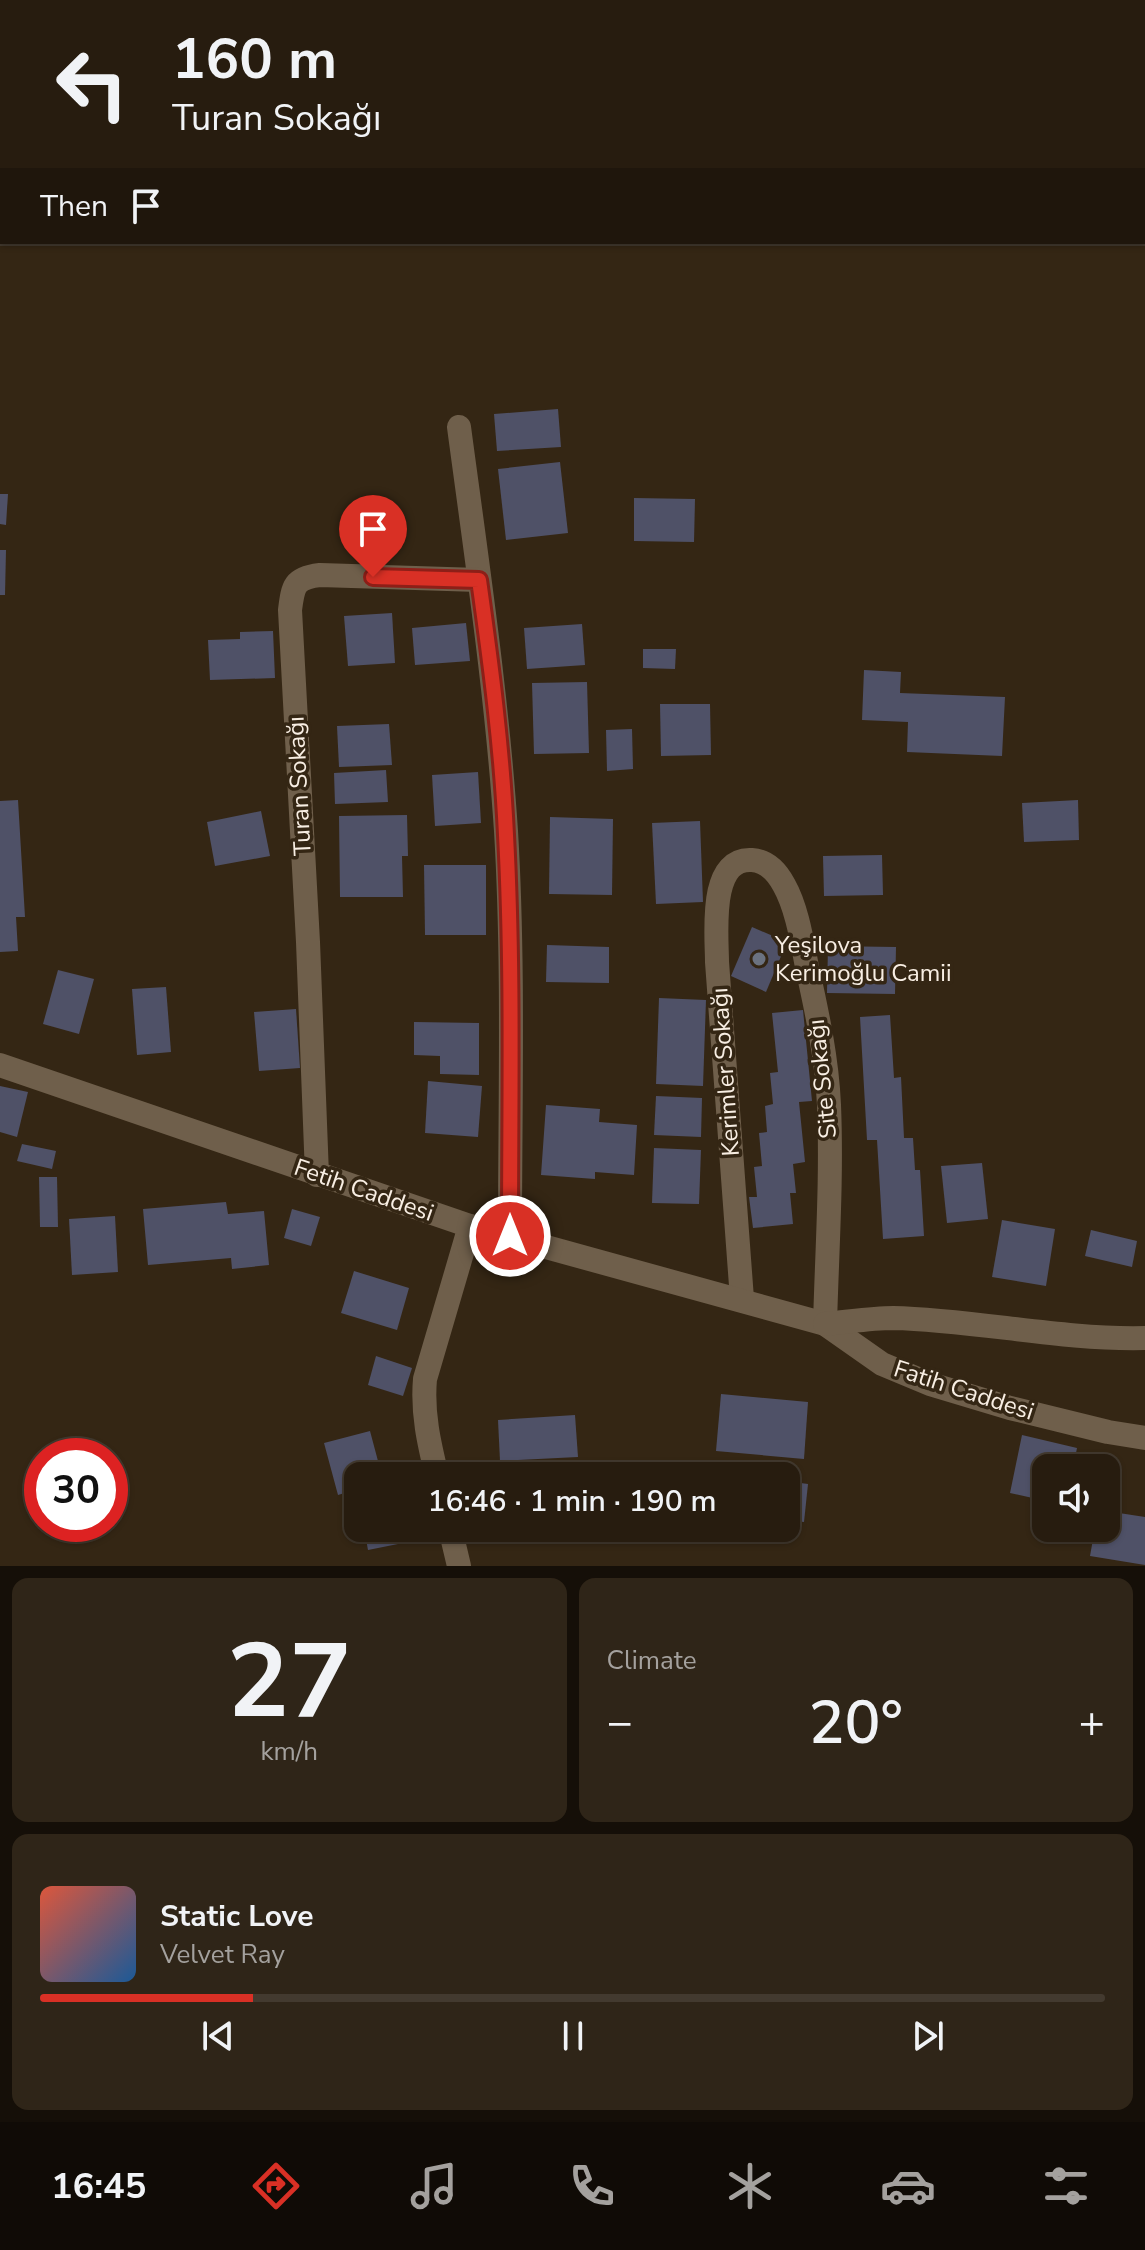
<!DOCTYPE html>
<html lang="en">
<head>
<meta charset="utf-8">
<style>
	:root { --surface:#271c0f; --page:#2f2518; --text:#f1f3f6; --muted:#a4a19e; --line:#433a2f; --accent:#d93025 }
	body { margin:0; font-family:"Nunito Sans",sans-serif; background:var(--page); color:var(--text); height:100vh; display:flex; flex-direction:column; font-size:30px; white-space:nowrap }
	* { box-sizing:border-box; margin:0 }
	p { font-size:26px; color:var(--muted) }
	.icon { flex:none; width:44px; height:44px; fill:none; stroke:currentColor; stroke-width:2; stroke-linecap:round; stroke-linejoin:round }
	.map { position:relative; height:1566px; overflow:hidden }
	.drawer { display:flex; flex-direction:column; gap:12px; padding:12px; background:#150f08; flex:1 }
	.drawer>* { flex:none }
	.top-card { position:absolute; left:0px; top:0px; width:1146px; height:244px; box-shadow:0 2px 6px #0004,0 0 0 2px var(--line); background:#271c0f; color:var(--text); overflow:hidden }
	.controls { position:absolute; left:1032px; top:1454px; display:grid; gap:16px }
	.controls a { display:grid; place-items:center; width:88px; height:88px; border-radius:16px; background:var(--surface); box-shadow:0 2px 6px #0004,0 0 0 2px var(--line); font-size:40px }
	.speed { position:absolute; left:24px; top:1438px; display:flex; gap:16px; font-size:40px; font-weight:700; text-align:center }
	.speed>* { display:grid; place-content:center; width:104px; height:104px; border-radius:50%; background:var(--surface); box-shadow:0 2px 6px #0004,0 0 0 2px var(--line); line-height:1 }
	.speed .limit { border:12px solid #d22; background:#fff; color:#111 }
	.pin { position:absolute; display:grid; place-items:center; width:68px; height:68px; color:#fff; margin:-82px -34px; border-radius:50% 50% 50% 0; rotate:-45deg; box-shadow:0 0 8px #0007 }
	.pin .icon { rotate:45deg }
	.me { position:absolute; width:88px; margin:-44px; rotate:0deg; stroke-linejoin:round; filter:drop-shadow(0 0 6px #0008) }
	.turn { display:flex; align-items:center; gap:28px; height:168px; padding:0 40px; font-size:36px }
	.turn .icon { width:104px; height:104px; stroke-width:2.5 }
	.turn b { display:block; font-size:56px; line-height:68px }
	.then { display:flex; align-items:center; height:76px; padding:0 40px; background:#0003; gap:16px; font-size:30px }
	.big { font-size:60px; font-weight:600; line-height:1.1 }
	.drawer .tile { flex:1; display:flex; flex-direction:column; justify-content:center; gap:12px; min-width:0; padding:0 28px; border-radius:16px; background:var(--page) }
	.drawer .dial { align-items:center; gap:0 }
	.dial b { font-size:104px; line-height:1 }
	.song { display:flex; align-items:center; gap:24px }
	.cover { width:96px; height:96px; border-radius:12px; background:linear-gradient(135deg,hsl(10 70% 55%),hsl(210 70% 35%)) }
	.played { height:8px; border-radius:4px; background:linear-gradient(90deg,var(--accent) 20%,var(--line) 20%) }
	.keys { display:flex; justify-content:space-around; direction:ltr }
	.heat { display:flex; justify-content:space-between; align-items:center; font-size:44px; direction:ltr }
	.drawer .tiles { flex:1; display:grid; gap:12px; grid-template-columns:1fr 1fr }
	.tile:last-child { grid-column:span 2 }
	.trip { position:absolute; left:344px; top:1462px; width:456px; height:80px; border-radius:16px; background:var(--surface); box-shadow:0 2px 6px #0004,0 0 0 2px var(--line); font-weight:600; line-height:80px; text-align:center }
	.menu { display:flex; height:128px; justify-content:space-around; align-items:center; background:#100b06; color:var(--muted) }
	.menu .icon { width:56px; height:56px }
	.menu .active { color:var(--accent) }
	.menu b { font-size:36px; color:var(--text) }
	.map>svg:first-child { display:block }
</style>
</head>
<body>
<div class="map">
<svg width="1145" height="1566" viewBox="0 0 1145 1566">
	<rect width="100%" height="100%" fill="#342614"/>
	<g fill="#4f5167">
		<polygon points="558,409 561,447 497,451 494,414"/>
		<polygon points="560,462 568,533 506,540 498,469"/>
		<polygon points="0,494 8,494 6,525 0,524"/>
		<polygon points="634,498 695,499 694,542 634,541"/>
		<polygon points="0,550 6,550 5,595 0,595"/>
		<polygon points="392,613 395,663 348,666 344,616"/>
		<polygon points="466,623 470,661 415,665 412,628"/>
		<polygon points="582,624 585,665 527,669 524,628"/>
		<polygon points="273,631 275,678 210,680 208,640 240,639 240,632"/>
		<polygon points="643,649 676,649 675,669 643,668"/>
		<polygon points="864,670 901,672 900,693 1005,697 1002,756 907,752 908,722 862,720"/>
		<polygon points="587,682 589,753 534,754 532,683"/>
		<polygon points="660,704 710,704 711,755 661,756"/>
		<polygon points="389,724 392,765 339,767 337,726"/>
		<polygon points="632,729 633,769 607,771 606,730"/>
		<polygon points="386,770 388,802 335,804 334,773"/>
		<polygon points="478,772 481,823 435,826 432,775"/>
		<polygon points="18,800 25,917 16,917 18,951 0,952 0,801"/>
		<polygon points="1078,800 1079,840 1024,842 1022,803"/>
		<polygon points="261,811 270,856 215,866 207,822"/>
		<polygon points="407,815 408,856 402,856 403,897 340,897 339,816"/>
		<polygon points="550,817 613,819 612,895 549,894"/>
		<polygon points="700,821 703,902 656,904 652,823"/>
		<polygon points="882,855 883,895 824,896 823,856"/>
		<polygon points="424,865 486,865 486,935 425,935"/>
		<polygon points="752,927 787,942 766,992 731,976"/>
		<polygon points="547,945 609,947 609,983 546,982"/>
		<polygon points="828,946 896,947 895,994 827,993"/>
		<polygon points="58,970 94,979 79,1034 43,1024"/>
		<polygon points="166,987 171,1052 137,1055 132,989"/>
		<polygon points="659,998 706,1000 703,1086 656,1084"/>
		<polygon points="296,1009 300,1068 259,1071 254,1012"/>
		<polygon points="803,1010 812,1101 799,1102 805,1162 793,1164 796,1193 790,1193 793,1224 753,1228 749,1197 757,1197 754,1167 762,1166 759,1133 767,1132 765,1106 773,1104 770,1073 778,1072 772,1013"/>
		<polygon points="890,1015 894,1078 901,1077 904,1138 913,1138 915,1170 920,1170 924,1236 883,1239 877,1140 867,1140 860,1017"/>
		<polygon points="414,1022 479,1023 479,1075 440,1074 440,1056 414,1055"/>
		<polygon points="428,1081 482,1086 478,1137 425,1133"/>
		<polygon points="0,1086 28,1092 17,1137 0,1132"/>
		<polygon points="656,1096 702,1098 701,1137 654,1135"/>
		<polygon points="546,1105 600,1109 599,1122 637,1125 634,1175 595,1172 595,1179 541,1175"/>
		<polygon points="22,1144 56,1151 52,1169 17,1161"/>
		<polygon points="654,1148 701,1150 699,1204 652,1203"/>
		<polygon points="982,1163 988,1219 947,1223 941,1166"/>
		<polygon points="39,1177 57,1177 58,1227 40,1227"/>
		<polygon points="226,1202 228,1214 264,1211 269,1265 232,1269 231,1258 148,1265 143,1209"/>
		<polygon points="292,1209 320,1217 311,1246 284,1238"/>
		<polygon points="115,1216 118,1272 72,1275 69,1219"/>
		<polygon points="1002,1220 1055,1229 1046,1286 992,1277"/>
		<polygon points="1091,1230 1137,1241 1132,1267 1085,1256"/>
		<polygon points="354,1271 409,1288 397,1330 341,1313"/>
		<polygon points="376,1356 412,1368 403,1396 368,1385"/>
		<polygon points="721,1394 808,1402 804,1459 716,1451"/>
		<polygon points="575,1415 578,1457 500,1461 498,1420"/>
		<polygon points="370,1431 382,1476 358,1476 358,1489 338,1495 324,1443"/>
		<polygon points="1022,1435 1077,1448 1073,1468 1046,1468 1046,1501 1010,1493"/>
		<polygon points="709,1463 745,1469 744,1476 706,1476"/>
		<polygon points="786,1481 808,1484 804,1522 786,1520"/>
		<polygon points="1106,1511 1145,1517 1145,1565 1090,1556 1095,1528 1106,1528"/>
		<polygon points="364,1528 416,1528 418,1540 368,1550"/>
	</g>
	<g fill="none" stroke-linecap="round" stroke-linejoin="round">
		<g stroke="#6f5f4b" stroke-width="24">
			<path d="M459 427C477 562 497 695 506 831 514 965 510 1101 510 1236"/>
			<path d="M317 1175 308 942 290 610C293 586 294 578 320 575L479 580"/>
			<path d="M742 1299 717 962C717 935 708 857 752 860 767 861 777 872 784 885 797 908 802 941 807 967 817 1012 827 1059 829 1105 832 1178 827 1251 825 1324"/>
			<path d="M437 1476C429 1443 422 1413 425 1379L470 1226"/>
			<polyline points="450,1528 459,1566"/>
		</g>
		<g stroke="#6f5f4b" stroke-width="24">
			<polyline points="0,1065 470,1226 825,1324 882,1364 930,1384 1010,1408 1108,1432 1145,1438"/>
			<path d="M825 1324C848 1322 871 1318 893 1318 977 1320 1060 1340 1145 1338"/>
		</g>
	</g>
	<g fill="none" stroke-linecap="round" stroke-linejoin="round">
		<g stroke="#8d1f18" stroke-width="20">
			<path id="route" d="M373 577 479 580C491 665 502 749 506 835 513 968 510 1102 510 1236"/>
		</g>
		<use href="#route" stroke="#d93025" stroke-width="14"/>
	</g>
	<circle fill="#6b7280" stroke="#342614" stroke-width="3" cx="759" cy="959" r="8"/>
	<g text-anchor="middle" stroke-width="7" stroke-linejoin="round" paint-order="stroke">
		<g font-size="24" fill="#f8eee3" stroke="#342614">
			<text transform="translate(299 786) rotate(-93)" y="8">Turan Sokağı</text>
			<text transform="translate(725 1072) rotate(-94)" y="8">Kerimler Sokağı</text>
			<text transform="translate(822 1079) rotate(-96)" y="8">Site Sokağı</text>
			<text transform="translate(364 1190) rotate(19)" y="8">Fetih Caddesi</text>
			<text transform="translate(964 1390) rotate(18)" y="8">Fatih Caddesi</text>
		</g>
		<g font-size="24" fill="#f8eee3" stroke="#342614" text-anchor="start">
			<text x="775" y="953">Yeşilova<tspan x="775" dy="28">Kerimoğlu Camii</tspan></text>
		</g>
	</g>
</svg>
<div class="controls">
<a><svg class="icon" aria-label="sound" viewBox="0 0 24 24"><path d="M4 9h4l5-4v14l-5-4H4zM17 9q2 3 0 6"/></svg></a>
</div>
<div class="speed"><div class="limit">30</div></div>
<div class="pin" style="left:373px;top:577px;background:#d93025"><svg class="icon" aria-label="arrive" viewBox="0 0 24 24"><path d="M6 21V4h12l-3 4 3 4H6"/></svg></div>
<svg class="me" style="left:510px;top:1236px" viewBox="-20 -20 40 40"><circle r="17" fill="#d93025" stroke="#fff" stroke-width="3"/><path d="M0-11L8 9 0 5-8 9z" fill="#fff"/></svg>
<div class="trip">16:46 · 1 min · 190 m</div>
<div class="top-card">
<div class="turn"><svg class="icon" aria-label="left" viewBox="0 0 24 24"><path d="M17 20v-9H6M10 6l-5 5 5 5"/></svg><div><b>160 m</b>Turan Sokağı</div></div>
<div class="then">Then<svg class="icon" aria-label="arrive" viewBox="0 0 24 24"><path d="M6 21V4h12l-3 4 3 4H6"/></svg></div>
</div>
</div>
<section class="drawer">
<div class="tiles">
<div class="tile dial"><b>27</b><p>km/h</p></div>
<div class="tile"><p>Climate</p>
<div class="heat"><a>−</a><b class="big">20°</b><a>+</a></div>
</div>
<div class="tile">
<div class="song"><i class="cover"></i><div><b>Static Love</b><p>Velvet Ray</p></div></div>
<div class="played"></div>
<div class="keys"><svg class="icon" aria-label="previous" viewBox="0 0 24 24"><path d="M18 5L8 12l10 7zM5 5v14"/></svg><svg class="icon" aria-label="pause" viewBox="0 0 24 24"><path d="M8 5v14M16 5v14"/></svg><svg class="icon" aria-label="next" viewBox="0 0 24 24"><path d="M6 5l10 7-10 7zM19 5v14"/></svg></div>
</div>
</div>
</section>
<nav class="menu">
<b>16:45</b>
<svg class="icon active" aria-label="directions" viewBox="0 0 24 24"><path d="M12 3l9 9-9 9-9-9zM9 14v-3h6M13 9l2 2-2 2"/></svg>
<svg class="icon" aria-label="music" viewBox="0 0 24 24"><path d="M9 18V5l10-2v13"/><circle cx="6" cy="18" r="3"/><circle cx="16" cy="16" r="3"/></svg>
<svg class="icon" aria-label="phone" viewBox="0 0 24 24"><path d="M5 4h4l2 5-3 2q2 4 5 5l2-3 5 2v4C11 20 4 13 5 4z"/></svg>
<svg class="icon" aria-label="climate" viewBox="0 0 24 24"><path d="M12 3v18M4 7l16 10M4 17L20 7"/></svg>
<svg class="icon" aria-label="car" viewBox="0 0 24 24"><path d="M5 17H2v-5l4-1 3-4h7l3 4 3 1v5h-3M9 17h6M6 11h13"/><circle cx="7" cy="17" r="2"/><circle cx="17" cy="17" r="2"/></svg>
<svg class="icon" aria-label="filters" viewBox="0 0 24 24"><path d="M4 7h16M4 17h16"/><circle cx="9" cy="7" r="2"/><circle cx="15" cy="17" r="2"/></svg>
</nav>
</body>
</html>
